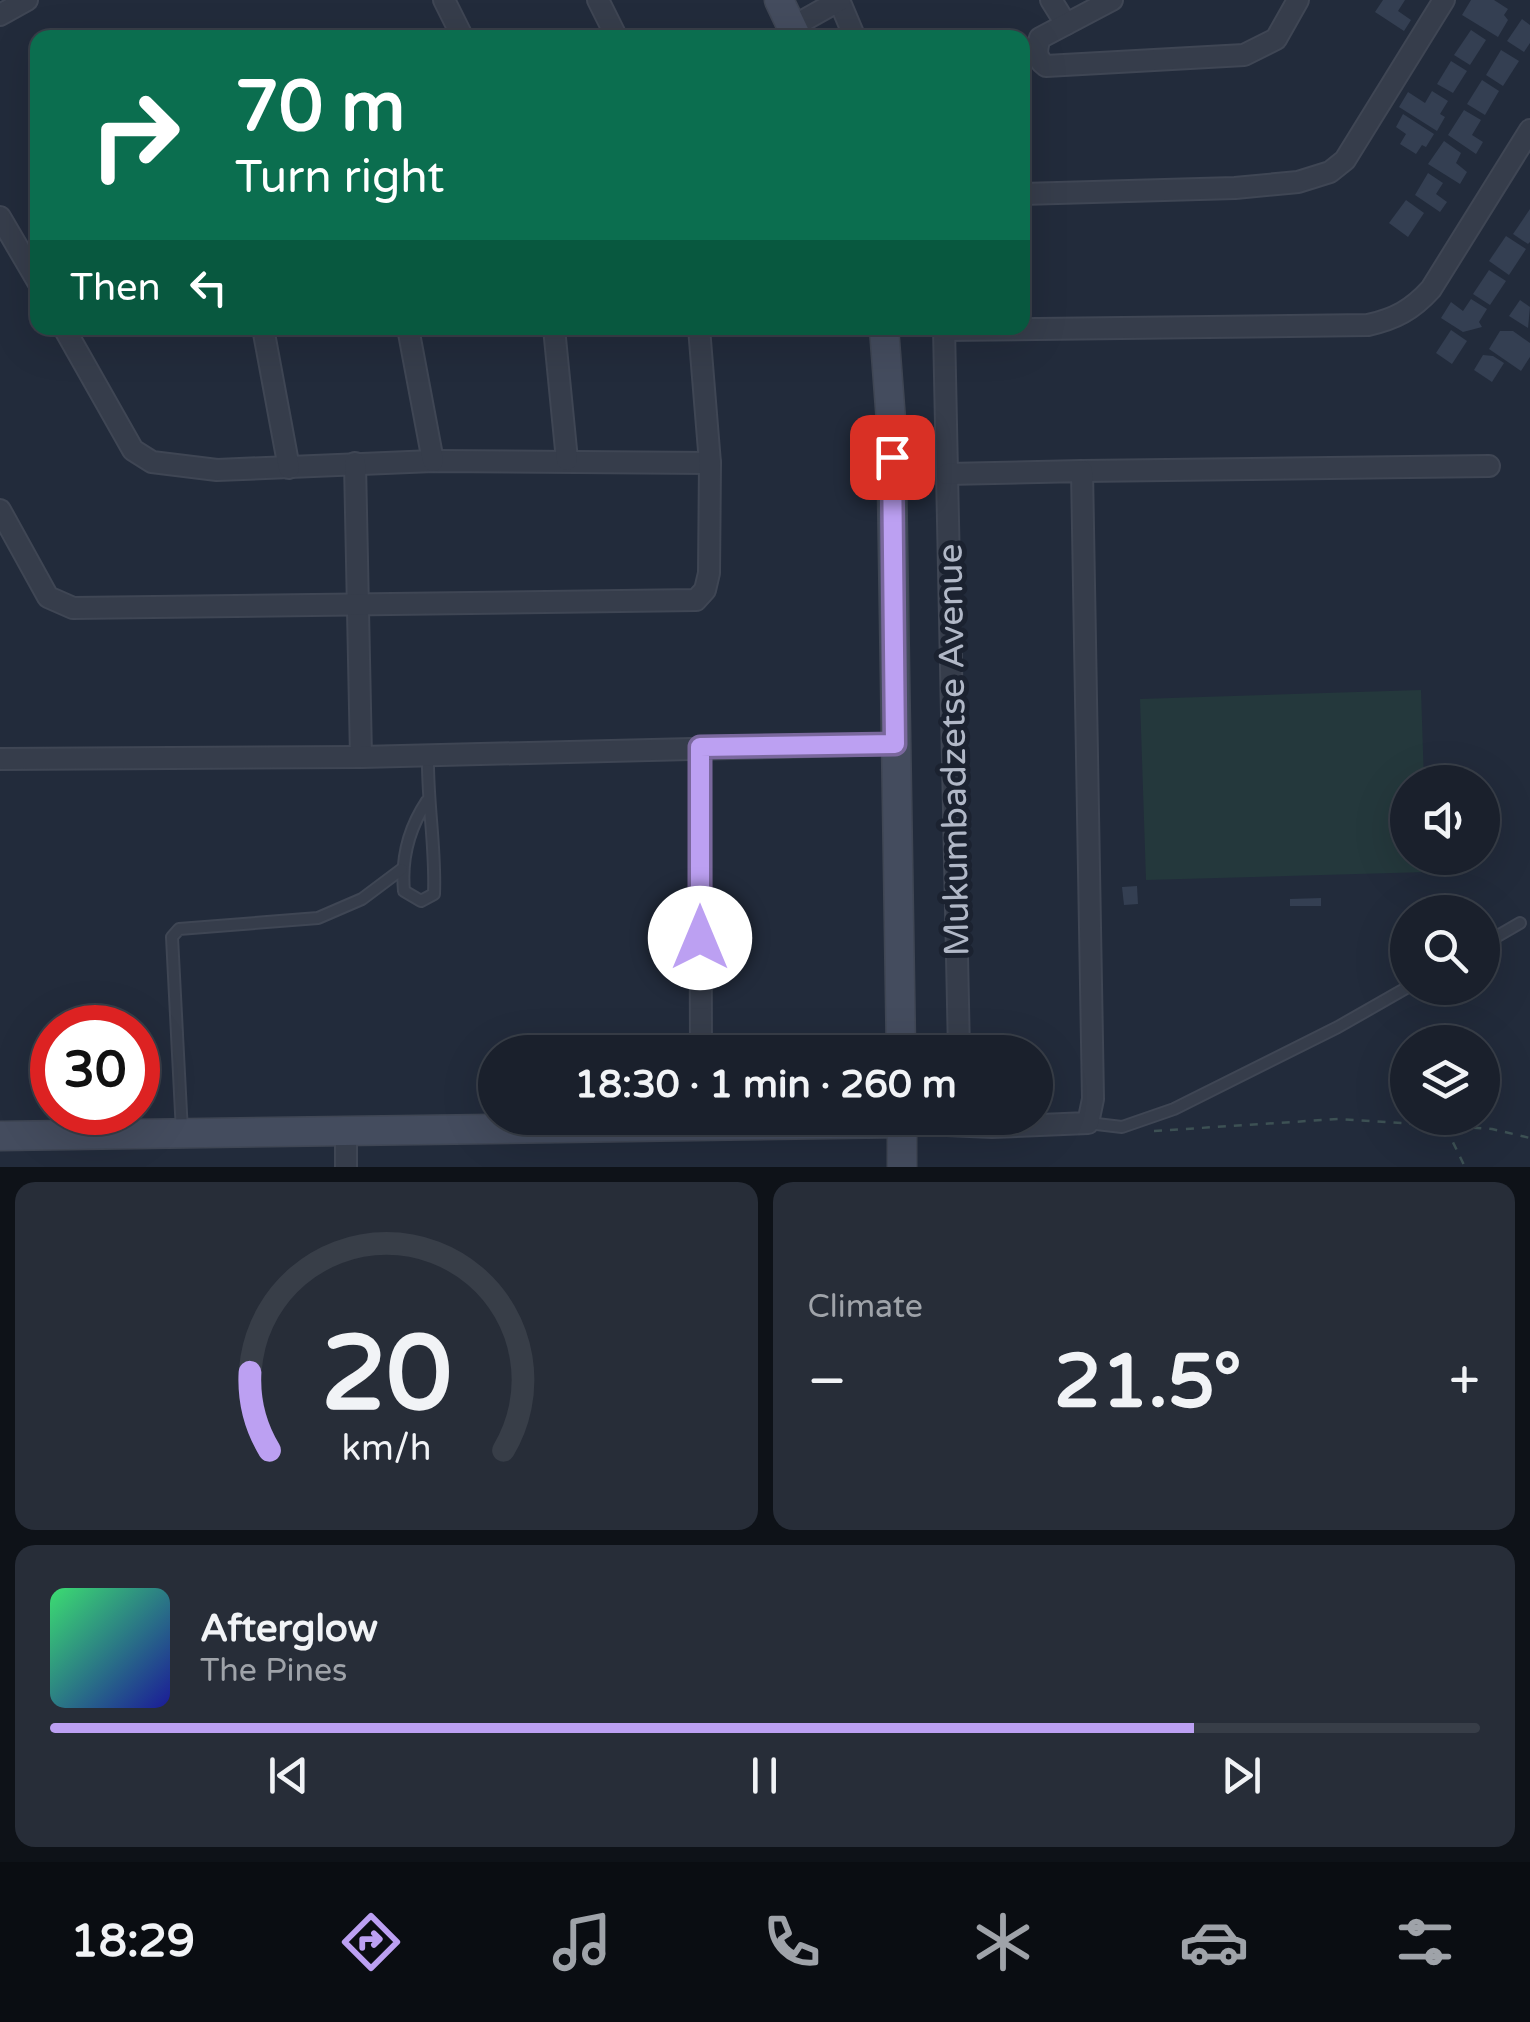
<!DOCTYPE html>
<html lang="en">
<head>
<meta charset="utf-8">
<style>
	:root { --surface:#1a202c; --page:#272d38; --text:#f1f3f6; --muted:#9fa3a9; --line:#383e48; --accent:#bca0f2 }
	body { margin:0; font-family:"Varela Round",sans-serif; background:var(--page); color:var(--text); height:100vh; display:flex; flex-direction:column; font-size:38px; white-space:nowrap }
	* { box-sizing:border-box; margin:0 }
	p { font-size:32px; color:var(--muted) }
	.icon { flex:none; width:55px; height:55px; fill:none; stroke:currentColor; stroke-width:2; stroke-linecap:round; stroke-linejoin:round }
	.map { position:relative; height:1167px; overflow:hidden }
	.sheet { display:flex; flex-direction:column; gap:15px; padding:15px; background:#0e1218; flex:1 }
	.sheet>* { flex:none }
	.hud { position:absolute; left:30px; top:30px; width:1000px; height:305px; border-radius:20px; box-shadow:0 10px 40px #0002,0 0 0 2px var(--line); background:#0b6e4f; color:#fff; overflow:hidden }
	.buttons { position:absolute; left:1390px; top:765px; display:grid; gap:20px }
	.buttons a { display:grid; place-items:center; width:110px; height:110px; border-radius:50%; background:var(--surface); box-shadow:0 10px 40px #0002,0 0 0 2px var(--line); font-size:50px }
	.speed { position:absolute; left:30px; top:1005px; display:flex; gap:20px; font-size:50px; font-weight:700; text-align:center }
	.speed>* { display:grid; place-content:center; width:130px; height:130px; border-radius:50%; background:var(--surface); box-shadow:0 10px 40px #0002,0 0 0 2px var(--line); line-height:1 }
	.speed .limit { border:15px solid #d22; background:#fff; color:#111 }
	.pin { position:absolute; display:grid; place-items:center; width:85px; height:85px; color:#fff; margin:-42px; border-radius:20px; box-shadow:0 5px 15px #0006 }
	.me { position:absolute; width:110px; margin:-55px; rotate:0deg; stroke-linejoin:round; filter:drop-shadow(0 0 8px #0008) }
	.turn { display:flex; align-items:center; gap:35px; height:210px; padding:0 40px; font-size:45px }
	.turn .icon { width:130px; height:130px; stroke-width:2.5 }
	.turn b { display:block; font-size:70px; line-height:85px }
	.then { display:flex; align-items:center; height:95px; padding:0 40px; background:#0003; gap:20px; font-size:38px }
	.big { font-size:75px; font-weight:700; line-height:1.1 }
	.sheet .tile { flex:1; display:flex; flex-direction:column; justify-content:center; gap:15px; min-width:0; padding:0 35px; border-radius:20px; background:var(--page) }
	.sheet .dial { align-items:center; gap:0 }
	.dial svg { height:260px; overflow:visible; fill:none; stroke:var(--line); stroke-width:7; stroke-linecap:round; text-anchor:middle }
	.dial text { fill:var(--text); stroke:none }
	.song { display:flex; align-items:center; gap:30px }
	.cover { width:120px; height:120px; border-radius:15px; background:linear-gradient(135deg,hsl(140 70% 55%),hsl(240 70% 35%)) }
	.played { height:10px; border-radius:5px; background:linear-gradient(90deg,var(--accent) 80%,var(--line) 80%) }
	.keys { display:flex; justify-content:space-around; direction:ltr }
	.heat { display:flex; justify-content:space-between; align-items:center; font-size:55px; direction:ltr }
	.sheet .tiles { flex:1; display:grid; gap:15px; grid-template-columns:1fr 1fr }
	.tile:last-child { grid-column:span 2 }
	.trip { position:absolute; left:478px; top:1035px; width:575px; height:100px; border-radius:50px; background:var(--surface); box-shadow:0 10px 40px #0002,0 0 0 2px var(--line); font-weight:700; line-height:100px; text-align:center }
	.menu { display:flex; height:160px; justify-content:space-around; align-items:center; background:#0a0d12; color:var(--muted) }
	.menu .icon { width:70px; height:70px }
	.menu .current { color:var(--accent) }
	.menu b { font-size:45px; color:var(--text) }
	.map>svg:first-child { display:block }
</style>
</head>
<body>
<div class="map">
<svg width="1530" height="1167" viewBox="0 0 1530 1167">
	<rect width="100%" height="100%" fill="#222b3b"/>
	<polygon fill="#24383c" points="1421,690 1424,782 1408,782 1408,858 1426,858 1427,872 1146,880 1140,699"/>
	<g fill="#343f52">
		<polygon points="1383,0 1405,0 1398,11 1411,20 1404,31 1375,12"/>
		<polygon points="1471,0 1494,0 1508,9 1504,15 1508,20 1498,37 1462,15"/>
		<polygon points="1522,19 1530,25 1530,43 1524,52 1507,41"/>
		<polygon points="1471,30 1486,40 1470,65 1454,55"/>
		<polygon points="1501,50 1519,61 1503,86 1486,75"/>
		<polygon points="1451,61 1467,71 1453,93 1437,84"/>
		<polygon points="1482,80 1499,91 1485,115 1467,104"/>
		<polygon points="1432,91 1448,101 1440,114 1445,117 1437,131 1399,107 1408,92 1425,103"/>
		<polygon points="1464,110 1481,120 1472,135 1483,142 1476,154 1448,135"/>
		<polygon points="1403,114 1434,134 1426,147 1422,145 1416,154 1400,144 1406,134 1396,127"/>
		<polygon points="1444,141 1461,153 1456,163 1467,172 1460,184 1428,164"/>
		<polygon points="1428,173 1443,183 1436,194 1447,202 1440,212 1415,195"/>
		<polygon points="1406,200 1424,213 1408,237 1389,223"/>
		<polygon points="1530,209 1530,242 1528,244 1513,234"/>
		<polygon points="1506,236 1526,249 1509,275 1489,261"/>
		<polygon points="1489,270 1506,281 1490,305 1473,294"/>
		<polygon points="1471,299 1487,309 1479,322 1482,327 1463,332 1441,318 1451,302 1463,311"/>
		<polygon points="1520,300 1530,307 1528,328 1509,316"/>
		<polygon points="1451,330 1467,341 1452,364 1436,353"/>
		<polygon points="1500,331 1513,331 1530,343 1530,357 1521,371 1489,349"/>
		<polygon points="1483,355 1493,356 1504,363 1492,382 1474,370"/>
		<polygon points="1137,886 1138,904 1124,905 1122,887"/>
		<polygon points="1321,898 1321,906 1290,906 1290,899"/>
	</g>
	<g fill="none" stroke-linecap="round" stroke-linejoin="round">
		<g stroke="#3f4654" stroke-width="14">
			<g id="lane">
				<path d="M427 801C409 828 401 858 404 891L421 901 434 894C436 847 427 802 428 755"/>
				<polyline points="1482,945 1520,923"/>
				<polyline points="1088,1123 1122,1127 1174,1109 1338,1027 1408,987"/>
				<polyline points="182,1132 172,937 179,929 318,918 362,899 402,869"/>
			</g>
		</g>
		<g stroke="#3f4654" stroke-width="24">
			<g id="street">
				<polyline points="444,0 463,38"/>
				<polyline points="598,0 617,38"/>
				<polyline points="839,0 855,38"/>
				<polyline points="1051,0 1066,24"/>
				<path d="M1112 0 1040 38C1036 50 1035 58 1046 66L1244 55 1276 39 1298 0"/>
				<polyline points="0,15 27,0"/>
				<polyline points="792,27 840,0"/>
				<polyline points="1022,194 1235,188 1298,182 1330,172 1345,160 1444,0"/>
				<polyline points="0,217 38,282"/>
				<polyline points="64,328 133,450 152,462 217,470 433,461 710,463"/>
				<polyline points="263,328 289,468"/>
				<polyline points="408,328 433,461"/>
				<polyline points="554,328 567,460"/>
				<polyline points="944,328 959,1052"/>
				<path d="M945 330 1368 325C1395 319 1412 310 1431 289L1530 130"/>
				<polyline points="355,463 361,757"/>
				<polyline points="1082,471 1489,466"/>
				<polyline points="0,510 48,597 73,608 696,600 705,590 709,573 710,463 699,328"/>
				<polyline points="700,747 701,1052"/>
				<polyline points="0,759 361,757 895,744"/>
				<polyline points="902,1123 992,1127 1088,1123 1093,1099 1082,471 947,474"/>
				<polyline points="346,1131 346,1167"/>
			</g>
		</g>
		<g stroke="#3f4654" stroke-width="31">
			<g id="secondary">
				<polyline points="779,0 797,38"/>
				<polyline points="884,328 891,421 901,1052"/>
				<polyline points="902,1118 902,1167"/>
				<polyline points="0,1136 902,1123"/>
			</g>
		</g>
		<g stroke="#3d5154" stroke-width="2.5" stroke-dasharray="8 8" stroke-linecap="butt">
			<polyline points="1446,1128 1465,1167"/>
			<polyline points="1154,1131 1338,1119 1492,1129 1530,1138"/>
		</g>
		<use href="#lane" stroke="#363d4b" stroke-width="10"/>
		<use href="#street" stroke="#363d4b" stroke-width="20"/>
		<use href="#secondary" stroke="#444c5e" stroke-width="28"/>
	</g>
	<g fill="none" stroke-linecap="round" stroke-linejoin="round">
		<g stroke="#7a689d" stroke-width="25">
			<polyline id="route" points="700,938 700,747 895,744 892,457"/>
		</g>
		<use href="#route" stroke="#bca0f2" stroke-width="18"/>
	</g>
	<g text-anchor="middle" stroke-width="10" stroke-linejoin="round" paint-order="stroke">
		<g font-size="35" fill="#b1b8c7" stroke="#1b2230">
			<text transform="translate(953 750) rotate(-91)" y="12">Mukumbadzetse Avenue</text>
		</g>
	</g>
</svg>
<div class="buttons">
<a><svg class="icon" aria-label="sound" viewBox="0 0 24 24"><path d="M4 9h4l5-4v14l-5-4H4zM17 9q2 3 0 6"/></svg></a>
<a><svg class="icon" aria-label="search" viewBox="0 0 24 24"><circle cx="10" cy="10" r="6"/><path d="M15 15l6 6"/></svg></a>
<a><svg class="icon" aria-label="layers" viewBox="0 0 24 24"><path d="M12 4l9 5-9 5-9-5zM3 14l9 5 9-5"/></svg></a>
</div>
<div class="speed"><div class="limit">30</div></div>
<div class="pin" style="left:892px;top:457px;background:#d93025"><svg class="icon" aria-label="arrive" viewBox="0 0 24 24"><path d="M6 21V4h12l-3 4 3 4H6"/></svg></div>
<svg class="me" style="left:700px;top:938px" viewBox="-20 -20 40 40"><circle r="19" fill="#fff"/><path d="M0-13L10 11 0 6-10 11z" fill="#bca0f2"/></svg>
<div class="trip">18:30 · 1 min · 260 m</div>
<div class="hud">
<div class="turn"><svg class="icon" aria-label="right" viewBox="0 0 24 24"><path d="M7 20v-9h11M14 6l5 5-5 5"/></svg><div><b>70 m</b>Turn right</div></div>
<div class="then">Then<svg class="icon" aria-label="left" viewBox="0 0 24 24"><path d="M17 20v-9H6M10 6l-5 5 5 5"/></svg></div>
</div>
</div>
<section class="sheet">
<div class="tiles">
<div class="tile dial"><svg viewBox="0 0 100 80">
<path d="M14 69A42 42 0 1 1 86 69"/>
<path d="M14 69A42 42 0 0 1 8 45" stroke="#bca0f2"/>
<text x="50" y="56" font-size="32" font-weight="700">20</text>
<text x="50" y="72" font-size="11">km/h</text>
</svg></div>
<div class="tile"><p>Climate</p>
<div class="heat"><a>−</a><b class="big">21.5°</b><a>+</a></div>
</div>
<div class="tile">
<div class="song"><i class="cover"></i><div><b>Afterglow</b><p>The Pines</p></div></div>
<div class="played"></div>
<div class="keys"><svg class="icon" aria-label="previous" viewBox="0 0 24 24"><path d="M18 5L8 12l10 7zM5 5v14"/></svg><svg class="icon" aria-label="pause" viewBox="0 0 24 24"><path d="M8 5v14M16 5v14"/></svg><svg class="icon" aria-label="next" viewBox="0 0 24 24"><path d="M6 5l10 7-10 7zM19 5v14"/></svg></div>
</div>
</div>
</section>
<nav class="menu">
<b>18:29</b>
<svg class="icon current" aria-label="directions" viewBox="0 0 24 24"><path d="M12 3l9 9-9 9-9-9zM9 14v-3h6M13 9l2 2-2 2"/></svg>
<svg class="icon" aria-label="music" viewBox="0 0 24 24"><path d="M9 18V5l10-2v13"/><circle cx="6" cy="18" r="3"/><circle cx="16" cy="16" r="3"/></svg>
<svg class="icon" aria-label="phone" viewBox="0 0 24 24"><path d="M5 4h4l2 5-3 2q2 4 5 5l2-3 5 2v4C11 20 4 13 5 4z"/></svg>
<svg class="icon" aria-label="climate" viewBox="0 0 24 24"><path d="M12 3v18M4 7l16 10M4 17L20 7"/></svg>
<svg class="icon" aria-label="car" viewBox="0 0 24 24"><path d="M5 17H2v-5l4-1 3-4h7l3 4 3 1v5h-3M9 17h6M6 11h13"/><circle cx="7" cy="17" r="2"/><circle cx="17" cy="17" r="2"/></svg>
<svg class="icon" aria-label="filters" viewBox="0 0 24 24"><path d="M4 7h16M4 17h16"/><circle cx="9" cy="7" r="2"/><circle cx="15" cy="17" r="2"/></svg>
</nav>
</body>
</html>
